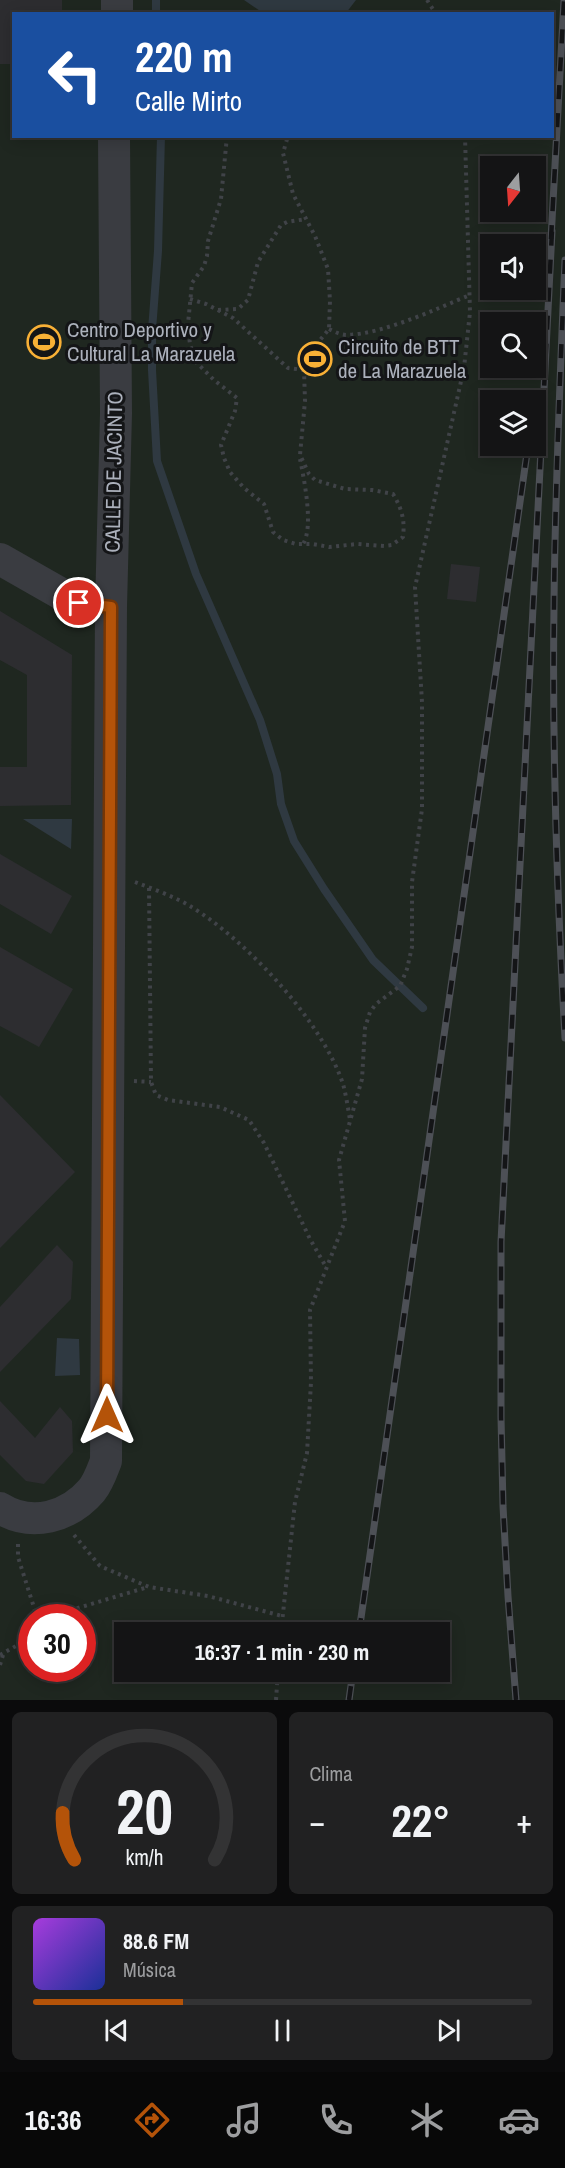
<!DOCTYPE html>
<html lang="es">
<head>
<meta charset="utf-8">
<style>
	:root { --surface:#141415; --page:#212122; --text:#f1f3f6; --muted:#9d9ea0; --line:#333334; --accent:#b45309 }
	body { margin:0; font-family:"Archivo Narrow",sans-serif; background:var(--page); color:var(--text); height:100vh; display:flex; flex-direction:column; font-size:22px; white-space:nowrap }
	* { box-sizing:border-box; margin:0 }
	p { font-size:20px; color:var(--muted) }
	.icon { flex:none; width:33px; height:33px; fill:none; stroke:currentColor; stroke-width:2; stroke-linecap:round; stroke-linejoin:round }
	.map { position:relative; height:1700px; overflow:hidden }
	.side { display:flex; flex-direction:column; gap:12px; padding:12px; background:#0b0b0c; flex:1 }
	.side>* { flex:none }
	.hud { position:absolute; left:12px; top:12px; width:542px; height:126px; border-radius:0px; box-shadow:0 3px 15px #0003,0 0 0 2px var(--line); background:#1a4fa0; color:#fff; overflow:hidden }
	.needle { width:39px; rotate:197deg }
	.fabs { position:absolute; left:480px; top:156px; display:grid; gap:12px }
	.fabs a { display:grid; place-items:center; width:66px; height:66px; border-radius:0px; background:var(--surface); box-shadow:0 3px 15px #0003,0 0 0 2px var(--line); font-size:30px }
	.speed { position:absolute; left:18px; top:1604px; display:flex; gap:12px; font-size:30px; font-weight:700; text-align:center }
	.speed>* { display:grid; place-content:center; width:78px; height:78px; border-radius:50%; background:var(--surface); box-shadow:0 3px 15px #0003,0 0 0 2px var(--line); line-height:1 }
	.speed .limit { border:9px solid #d22; background:#fff; color:#111 }
	.pin { position:absolute; display:grid; place-items:center; width:51px; height:51px; color:#fff; margin:-26px; border:3px solid #fff; border-radius:50%; box-shadow:0 2px 6px #0007 }
	.me { position:absolute; width:66px; margin:-33px; rotate:0deg; stroke-linejoin:round; filter:drop-shadow(0 0 4px #0008) }
	.turn { display:flex; align-items:center; gap:21px; height:126px; padding:0 24px; font-size:27px }
	.turn .icon { width:78px; height:78px; stroke-width:2.5 }
	.turn b { display:block; font-size:42px; line-height:51px }
	.big { font-size:45px; font-weight:700; line-height:1.1 }
	.side .card { flex:1; display:flex; flex-direction:column; justify-content:center; gap:9px; min-width:0; padding:0 21px; border-radius:9px; background:var(--page) }
	.side .dial { align-items:center; gap:0 }
	.dial svg { height:156px; overflow:visible; fill:none; stroke:var(--line); stroke-width:7; stroke-linecap:round; text-anchor:middle }
	.dial text { fill:var(--text); stroke:none }
	.song { display:flex; align-items:center; gap:18px }
	.cover { width:72px; height:72px; border-radius:9px; background:linear-gradient(135deg,hsl(280 70% 55%),hsl(230 70% 35%)) }
	.played { height:6px; border-radius:3px; background:linear-gradient(90deg,var(--accent) 30%,var(--line) 30%) }
	.keys { display:flex; justify-content:space-around; direction:ltr }
	.heat { display:flex; justify-content:space-between; align-items:center; font-size:33px; direction:ltr }
	.side .tiles { flex:1; display:grid; gap:12px; grid-template-columns:1fr 1fr }
	.card:last-child { grid-column:span 2 }
	.trip { position:absolute; left:114px; top:1622px; width:336px; height:60px; border-radius:0px; background:var(--surface); box-shadow:0 3px 15px #0003,0 0 0 2px var(--line); font-weight:700; line-height:60px; text-align:center }
	.dock { display:flex; height:96px; justify-content:space-around; align-items:center; background:#080808; color:var(--muted) }
	.dock .icon { width:42px; height:42px }
	.dock .current { color:var(--accent) }
	.dock b { font-size:27px; color:var(--text) }
	.map>svg:first-child { display:block }
</style>
</head>
<body>
<div class="map">
<svg width="565" height="1700" viewBox="0 0 565 1700">
	<rect width="100%" height="100%" fill="#1a1a1c"/>
	<path fill="#1f2720" fill-rule="evenodd" d="M0 0H560L565 62V1700H0ZM14 14H552V136H14ZM490 166H536V212H490ZM490 244H536V290H490ZM490 322H536V368H490ZM490 400H536V446H490ZM32 1617H82V1668H32ZM124 1632H440V1671H124Z"/>
	<g fill="#2f3941">
		<polygon points="244,0 356,0 346,13 263,13"/>
		<polygon points="23,819 72,819 71,849"/>
		<polygon points="57,1338 79,1339 80,1375 55,1376"/>
	</g>
	<g fill="none" stroke-linecap="round" stroke-linejoin="round">
		<g stroke="#2f3941" stroke-width="8">
			<polyline points="156,14 156,0"/>
			<polyline points="161,136 158,251 152,330 152,370 157,461 196,574 260,720 277,774 281,804 294,841 324,889 373,960 423,1008"/>
		</g>
	</g>
	<g fill="#2d2d30">
		<polygon points="0,0 62,0 62,14 14,14 14,64 0,64"/>
		<polygon points="451,564 480,567 476,602 447,599"/>
		<polygon points="0,611 72,655 71,805 0,806 0,767 27,767 27,675 0,660"/>
		<polygon points="0,854 72,896 51,934 0,904"/>
		<polygon points="0,947 73,989 39,1047 0,1026"/>
		<polygon points="0,1095 75,1172 0,1248"/>
		<polygon points="57,1245 73,1262 71,1299 0,1372 0,1307"/>
		<polygon points="0,1401 35,1438 60,1407 72,1421 73,1452 44,1484 26,1481 0,1455"/>
	</g>
	<g fill="none" stroke-linecap="round" stroke-linejoin="round">
		<g stroke="#404348" stroke-width="4" stroke-dasharray="3 4.5" stroke-linecap="butt">
			<polyline points="427,0 436,14"/>
			<path d="M227 136 221 199 208 241 207 256 204 266 192 283 188 324 190 345 197 363 214 380 237 398 235 411 221 445 224 458 230 472 244 488 264 504 273 532 283 540 296 544H313L329 547 357 544 384 546 392 545 403 537C405 520 402 509 393 494L372 490 345 489 315 480 309 474 300 455 305 401 304 370 308 355 329 329 330 301 328 269 315 236 293 194 283 153 288 136"/>
			<polyline points="190,299 206,304 233,318 288,368 304,370"/>
			<polyline points="218,310 238,309 248,300 258,262 281,225 287,222 306,219"/>
			<path d="M329 329C335 332 341 335 347 335 383 334 436 309 470 295"/>
			<path d="M300 459C304 479 314 527 303 544"/>
			<path d="M135 882C153 889 173 896 190 906 246 940 322 1021 343 1084 346 1095 348 1108 350 1120"/>
			<polyline points="149,888 151,1082 156,1095 168,1100 220,1107 249,1120 264,1143 310,1239 326,1267"/>
			<polyline points="134,1081 151,1082"/>
			<polyline points="74,1535 100,1566 149,1587 208,1596 282,1616"/>
			<polyline points="18,1544 18,1557 37,1617"/>
			<polyline points="48,1617 148,1587"/>
			<polyline points="281,1632 295,1502 307,1453 311,1382 310,1310 345,1221 339,1160 362,1079 365,1028 370,1012 376,1004 400,986 407,969 412,947 412,882 422,809 422,702 415,587 464,368 470,312 465,136"/>
			<polyline points="0,1655 23,1642 32,1629"/>
			<polyline points="0,1665 3,1655"/>
			<polyline points="276,1700 278,1671"/>
		</g>
		<g stroke="#3a3c41" stroke-width="32">
			<polyline points="117,14 117,0"/>
			<polyline points="0,559 79,604 111,607"/>
			<path d="M0 1508C32 1528 69 1517 92 1490 99 1481 102 1471 106 1461L111 607 116 413 114 136"/>
		</g>
		<g stroke="#4d5056" stroke-width="7">
			<g id="rail">
				<polyline points="551,239 564,0"/>
				<path d="M565 260C560 376 555 491 554 606 552 750 557 894 565 1038"/>
				<polyline points="359,1632 528,446"/>
				<polyline points="349,1700 353,1671"/>
				<polyline points="516,1700 508,1596 503,1506 501,1417 501,1242 552,231"/>
			</g>
		</g>
		<use href="#rail" stroke="#141517" stroke-width="4.5" stroke-dasharray="14" stroke-linecap="butt"/>
	</g>
	<g fill="none" stroke-linecap="round" stroke-linejoin="round">
		<g stroke="#753606" stroke-width="15">
			<polyline id="route" points="79,603 111,607 107,1415"/>
		</g>
		<use href="#route" stroke="#b45309" stroke-width="10"/>
	</g>
	<defs>
		<g id="stadium-ring" transform="scale(1.725)"><circle r="9.5" fill="#141517" stroke="#f8b036" stroke-width="1.5"/><path d="M0-5a6.5 5 0 1 0 0 10a6.5 5 0 1 0 0-10ZM-3.5-1.8h7v3.6h-7Z" fill="#f8b036"/></g>
	</defs>
	<g fill-rule="evenodd">
		<use href="#stadium-ring" x="44" y="342"/>
		<use href="#stadium-ring" x="315" y="359"/>
	</g>
	<g text-anchor="middle" stroke-width="6" stroke-linejoin="round" paint-order="stroke">
		<g font-size="21" fill="#acb1bc" stroke="#141517" text-anchor="start">
			<text x="67" y="337">Centro Deportivo y<tspan x="67" dy="24">Cultural La Marazuela</tspan></text>
			<text x="338" y="354">Circuito de BTT<tspan x="338" dy="24">de La Marazuela</tspan></text>
		</g>
		<g font-size="21" fill="#acb1bc" stroke="#141517">
			<text transform="translate(114 472) rotate(-89)" y="7">CALLE DE JACINTO</text>
		</g>
	</g>
</svg>
<div class="fabs">
<a><svg class="needle" viewBox="-14 -14 28 28"><path d="M0-13l5 13h-10z" fill="#e53935"/><path d="M0 13l5-13h-10z" fill="#9d9ea0"/></svg></a>
<a><svg class="icon" aria-label="sound" viewBox="0 0 24 24"><path d="M4 9h4l5-4v14l-5-4H4zM17 9q2 3 0 6"/></svg></a>
<a><svg class="icon" aria-label="search" viewBox="0 0 24 24"><circle cx="10" cy="10" r="6"/><path d="M15 15l6 6"/></svg></a>
<a><svg class="icon" aria-label="layers" viewBox="0 0 24 24"><path d="M12 4l9 5-9 5-9-5zM3 14l9 5 9-5"/></svg></a>
</div>
<div class="speed"><div class="limit">30</div></div>
<div class="pin" style="left:79px;top:603px;background:#d93025"><svg class="icon" aria-label="arrive" viewBox="0 0 24 24"><path d="M6 21V4h12l-3 4 3 4H6"/></svg></div>
<svg class="me" style="left:107px;top:1415px" viewBox="-20 -20 40 40"><path d="M0-17L14 15 0 8-14 15z" fill="#b45309" stroke="#fff" stroke-width="4"/></svg>
<div class="trip">16:37 · 1 min · 230 m</div>
<div class="hud">
<div class="turn"><svg class="icon" aria-label="left" viewBox="0 0 24 24"><path d="M17 20v-9H6M10 6l-5 5 5 5"/></svg><div><b>220 m</b>Calle Mirto</div></div>
</div>
</div>
<section class="side">
<div class="tiles">
<div class="card dial"><svg viewBox="0 0 100 80">
<path d="M14 69A42 42 0 1 1 86 69"/>
<path d="M14 69A42 42 0 0 1 8 45" stroke="#b45309"/>
<text x="50" y="56" font-size="32" font-weight="700">20</text>
<text x="50" y="72" font-size="11">km/h</text>
</svg></div>
<div class="card"><p>Clima</p>
<div class="heat"><a>−</a><b class="big">22°</b><a>+</a></div>
</div>
<div class="card">
<div class="song"><i class="cover"></i><div><b>88.6 FM</b><p>Música</p></div></div>
<div class="played"></div>
<div class="keys"><svg class="icon" aria-label="previous" viewBox="0 0 24 24"><path d="M18 5L8 12l10 7zM5 5v14"/></svg><svg class="icon" aria-label="pause" viewBox="0 0 24 24"><path d="M8 5v14M16 5v14"/></svg><svg class="icon" aria-label="next" viewBox="0 0 24 24"><path d="M6 5l10 7-10 7zM19 5v14"/></svg></div>
</div>
</div>
</section>
<nav class="dock">
<b>16:36</b>
<svg class="icon current" aria-label="directions" viewBox="0 0 24 24"><path d="M12 3l9 9-9 9-9-9zM9 14v-3h6M13 9l2 2-2 2"/></svg>
<svg class="icon" aria-label="music" viewBox="0 0 24 24"><path d="M9 18V5l10-2v13"/><circle cx="6" cy="18" r="3"/><circle cx="16" cy="16" r="3"/></svg>
<svg class="icon" aria-label="phone" viewBox="0 0 24 24"><path d="M5 4h4l2 5-3 2q2 4 5 5l2-3 5 2v4C11 20 4 13 5 4z"/></svg>
<svg class="icon" aria-label="climate" viewBox="0 0 24 24"><path d="M12 3v18M4 7l16 10M4 17L20 7"/></svg>
<svg class="icon" aria-label="car" viewBox="0 0 24 24"><path d="M5 17H2v-5l4-1 3-4h7l3 4 3 1v5h-3M9 17h6M6 11h13"/><circle cx="7" cy="17" r="2"/><circle cx="17" cy="17" r="2"/></svg>
</nav>
</body>
</html>
